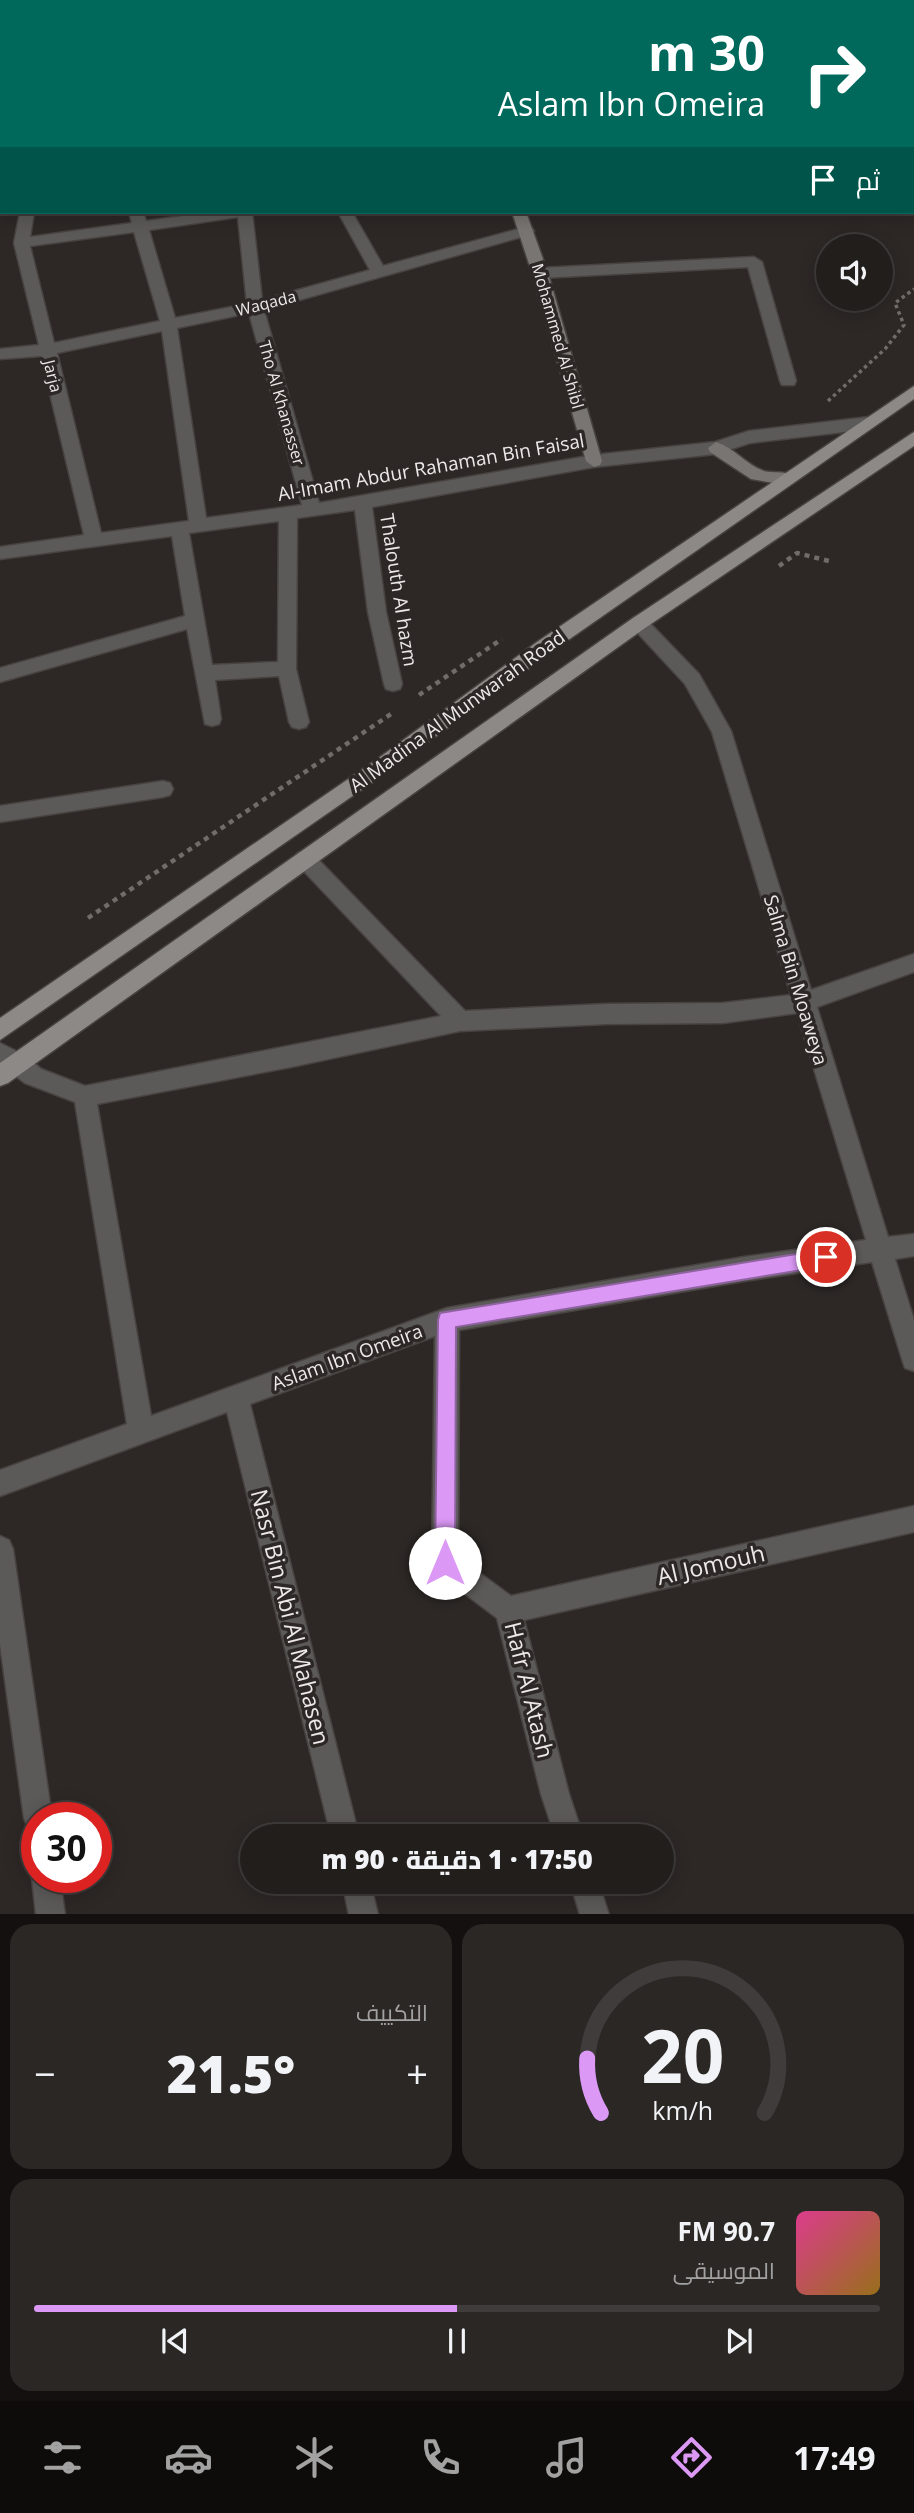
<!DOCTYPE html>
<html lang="ar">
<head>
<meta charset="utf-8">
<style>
	:root { --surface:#221e1c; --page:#2a2725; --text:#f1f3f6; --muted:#a2a2a3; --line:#3f3c3b; --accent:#db99f5 }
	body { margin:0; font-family:"Open Sans",Cairo,sans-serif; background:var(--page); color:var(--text); direction:rtl; height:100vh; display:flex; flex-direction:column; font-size:26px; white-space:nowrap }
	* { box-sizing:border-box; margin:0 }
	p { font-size:23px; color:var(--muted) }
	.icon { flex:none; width:38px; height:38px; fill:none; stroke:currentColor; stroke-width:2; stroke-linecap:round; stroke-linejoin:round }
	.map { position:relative; height:1914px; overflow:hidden; direction:ltr }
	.drawer { display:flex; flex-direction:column; gap:10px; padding:10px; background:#13100f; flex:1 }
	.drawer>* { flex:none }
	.top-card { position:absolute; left:0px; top:0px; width:915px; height:214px; box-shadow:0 4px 18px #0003,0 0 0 2px var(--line); direction:rtl; background:#00695c; color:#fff; overflow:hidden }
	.fabs { position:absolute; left:816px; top:234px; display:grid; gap:14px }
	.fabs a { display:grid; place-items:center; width:77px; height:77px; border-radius:50%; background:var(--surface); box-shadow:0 4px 18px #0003,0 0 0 2px var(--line); font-size:35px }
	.speed { position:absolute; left:21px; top:1802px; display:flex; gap:14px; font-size:35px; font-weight:700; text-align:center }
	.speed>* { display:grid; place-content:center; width:91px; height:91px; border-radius:50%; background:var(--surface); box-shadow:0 4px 18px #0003,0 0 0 2px var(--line); line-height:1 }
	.speed .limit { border:10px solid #d22; background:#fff; color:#111 }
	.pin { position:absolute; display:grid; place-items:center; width:60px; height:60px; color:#fff; margin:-30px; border:4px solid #fff; border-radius:50%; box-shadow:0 2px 7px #0007 }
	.me { position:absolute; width:77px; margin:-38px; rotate:0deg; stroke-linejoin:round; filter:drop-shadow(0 0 5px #0008) }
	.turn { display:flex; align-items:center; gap:24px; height:147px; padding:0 35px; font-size:32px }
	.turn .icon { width:91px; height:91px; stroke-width:2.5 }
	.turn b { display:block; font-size:49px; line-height:60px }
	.then { display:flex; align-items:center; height:66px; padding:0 35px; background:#0003; gap:14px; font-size:26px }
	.big { font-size:52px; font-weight:800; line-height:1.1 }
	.drawer .card { flex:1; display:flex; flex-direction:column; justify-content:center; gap:10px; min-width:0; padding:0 24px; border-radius:21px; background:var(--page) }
	.drawer .dial { align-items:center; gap:0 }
	.dial svg { height:182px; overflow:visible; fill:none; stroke:var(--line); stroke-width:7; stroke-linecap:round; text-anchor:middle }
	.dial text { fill:var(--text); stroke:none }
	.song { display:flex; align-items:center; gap:21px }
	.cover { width:84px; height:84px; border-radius:10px; background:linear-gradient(135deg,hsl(330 70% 55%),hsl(40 70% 35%)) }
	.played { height:7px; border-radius:4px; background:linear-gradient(90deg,var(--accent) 50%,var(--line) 50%) }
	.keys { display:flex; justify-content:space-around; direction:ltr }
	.heat { display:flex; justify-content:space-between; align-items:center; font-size:38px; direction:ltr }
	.drawer .tiles { flex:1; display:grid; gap:10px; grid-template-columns:1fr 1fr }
	.card:last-child { grid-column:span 2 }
	.trip { position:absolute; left:240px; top:1824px; width:434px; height:70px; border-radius:35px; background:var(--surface); box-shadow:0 4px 18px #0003,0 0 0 2px var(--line); font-weight:800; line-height:70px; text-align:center; direction:rtl }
	.tab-bar { display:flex; height:112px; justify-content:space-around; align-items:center; background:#0e0c0b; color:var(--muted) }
	.tab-bar .icon { width:49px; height:49px }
	.tab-bar .on { color:var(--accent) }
	.tab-bar b { font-size:32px; color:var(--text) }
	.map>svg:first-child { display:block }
</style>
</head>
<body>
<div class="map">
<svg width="914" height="1915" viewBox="0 0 914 1915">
	<rect width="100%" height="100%" fill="#2d2826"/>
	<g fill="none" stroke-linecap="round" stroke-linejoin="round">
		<g stroke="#484341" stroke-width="3">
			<g id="street">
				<rect x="101" y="0" width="12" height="2"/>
				<rect x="578" y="0" width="12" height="2"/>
				<polygon points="726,0 738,0 739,2 726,2"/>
				<polygon points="838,0 914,0 914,5 914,2"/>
				<rect x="0" y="29" width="2" height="8"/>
				<rect x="0" y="162" width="2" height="8"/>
				<path d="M20 212H34L30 237 132 223 129 212H143L146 221 213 212H252L262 300 370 270 338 212H352L383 266 522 228H532L534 231 532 234 264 310 319 503 594 455 715 442 749 431 869 417 877 423 869 429 750 443 716 454 594 467 372 507 386 612 402 684 400 689 393 691 386 689 384 684 368 612 355 510 297 518 296 669 309 722 306 727 299 729 292 727 289 722 279 676 215 680 221 719 219 724 212 726 205 724 187 629 0 682V668L185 616 172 536 0 559V547L84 535 41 356 0 359V349L39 345 14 243ZM238 217 247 304 175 318 149 230ZM134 232 160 321 54 343 30 246ZM249 313 302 505 206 518 177 328ZM162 331 189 521 101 533 57 353ZM279 521 278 662 212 665 189 533Z"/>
				<polygon points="754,257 762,262 796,381 794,385 782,385 780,381 748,267 540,278 532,273 540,268"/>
				<path d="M639 616 645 618 699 674 731 731 811 990 914 954V972L817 1007 888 1237 914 1234V1256L895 1259 914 1320V1371L905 1368 902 1359 872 1262 744 1281 459 1330 458 1557 511 1596 914 1506V1532L524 1620 569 1794 583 1836H555L541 1794 497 1618 436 1572 432 1563 435 1336 250 1404 359 1836H331L227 1412 0 1496V1470L127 1424 75 1102 25 1083 0 1064V1043L26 1056 41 1069 85 1086 441 1016 298 865 295 859 298 853 305 851 312 853 465 1011 606 1004 723 1003 791 995 712 732 685 684 633 628 630 623 633 618ZM797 1013 866 1240 744 1257 447 1308 151 1416 97 1104 291 1067 460 1031 606 1024 723 1023Z"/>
				<polygon points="163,781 170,783 173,789 170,795 163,797 0,822 0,806"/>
				<polygon points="0,1536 9,1540 13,1549 52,1818 37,1818 37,1832 28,1828 24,1818 0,1644"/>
				<polygon points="36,1868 37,1878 60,1878 65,1915 36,1915 32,1878"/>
				<polygon points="342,1881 370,1881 378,1915 349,1915"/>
				<polygon points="570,1881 598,1881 609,1915 580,1915"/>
			</g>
		</g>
		<g stroke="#484341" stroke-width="3">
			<g id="secondary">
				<polygon points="448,0 460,0 461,2 448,2"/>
				<polygon points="512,212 526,212 548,273 602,461 600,465 594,467 586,461 532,273"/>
				<path d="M716 442C735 448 746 465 764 471 774 474 787 469 794 479L786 485 751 479 710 452 708 448Z"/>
			</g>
		</g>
		<g stroke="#484341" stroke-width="3">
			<g id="primary">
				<polygon points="914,386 914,399 551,652 390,770 0,1040 0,1018 376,760 537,642"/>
				<polygon points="914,432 914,446 645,628 8,1083 0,1086 0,1063 633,618"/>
			</g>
		</g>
		<polyline stroke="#706c6a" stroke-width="3.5" stroke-dasharray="3.5 3.5" stroke-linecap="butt" points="828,401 885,349 904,325 895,303 914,289"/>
		<g stroke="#706c6a" stroke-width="4.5" stroke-dasharray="5 5" stroke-linecap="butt">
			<polyline points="779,566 797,553 829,561"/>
			<polyline points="419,695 502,639"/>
			<polyline points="88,918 394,712"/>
		</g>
		<use href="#street" fill="#5c5a58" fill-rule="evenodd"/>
		<use href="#secondary" fill="#787572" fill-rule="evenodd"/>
		<use href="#primary" fill="#8d8986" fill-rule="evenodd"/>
	</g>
	<polygon fill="#db99f5" stroke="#8e639f" stroke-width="2" points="826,1249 832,1251 835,1257 832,1263 826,1266 456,1327 455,1563 452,1570 445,1573 438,1570 435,1563 438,1320 440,1313"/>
	<g text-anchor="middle" stroke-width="7" stroke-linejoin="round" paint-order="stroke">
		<g font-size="16" fill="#ede9e8" stroke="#2d2826">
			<text transform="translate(266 303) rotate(-14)" y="6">Waqada</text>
			<text transform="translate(558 336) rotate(74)" y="6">Mohammed Al Shibl</text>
			<text transform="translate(53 376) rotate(76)" y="6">Jarja</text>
			<text transform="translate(282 403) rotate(74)" y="6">Tho Al Khanasser</text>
		</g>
		<g font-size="19" fill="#ede9e8" stroke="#2d2826">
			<text transform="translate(431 467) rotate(-10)" y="7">Al-Imam Abdur Rahaman Bin Faisal</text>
			<text transform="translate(399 590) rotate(81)" y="7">Thalouth Al hazm</text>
			<text transform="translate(457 711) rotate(-36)" y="7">Al Madina Al Munwarah Road</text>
			<text transform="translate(796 980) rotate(73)" y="7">Salma Bin Moaweya</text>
			<text transform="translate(347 1357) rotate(-20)" y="7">Aslam Ibn Omeira</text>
		</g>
		<g font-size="23" fill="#ede9e8" stroke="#2d2826">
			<text transform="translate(711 1565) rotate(-13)" y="8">Al Jomouh</text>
			<text transform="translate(290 1617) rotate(76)" y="8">Nasr Bin Abi Al Mahasen</text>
			<text transform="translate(529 1690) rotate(76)" y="8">Hafr Al Atash</text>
		</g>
	</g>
</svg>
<div class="fabs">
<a><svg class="icon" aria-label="sound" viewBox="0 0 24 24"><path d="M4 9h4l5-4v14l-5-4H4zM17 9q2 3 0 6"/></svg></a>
</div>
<div class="speed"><div class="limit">30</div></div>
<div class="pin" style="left:826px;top:1257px;background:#d93025"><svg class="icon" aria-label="arrive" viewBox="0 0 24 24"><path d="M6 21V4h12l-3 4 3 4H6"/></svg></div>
<svg class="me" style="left:445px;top:1563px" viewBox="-20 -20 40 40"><circle r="19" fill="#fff"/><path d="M0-13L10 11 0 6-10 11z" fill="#db99f5"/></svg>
<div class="trip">17:50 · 1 دقيقة · 90 m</div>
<div class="top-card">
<div class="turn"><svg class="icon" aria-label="right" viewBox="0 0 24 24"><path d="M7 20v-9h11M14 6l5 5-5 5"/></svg><div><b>30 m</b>Aslam Ibn Omeira</div></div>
<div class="then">ثم<svg class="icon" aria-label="arrive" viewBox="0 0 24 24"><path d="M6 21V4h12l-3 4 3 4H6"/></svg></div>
</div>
</div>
<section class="drawer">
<div class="tiles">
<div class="card dial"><svg viewBox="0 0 100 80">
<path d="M14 69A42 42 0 1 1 86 69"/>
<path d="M14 69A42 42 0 0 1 8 45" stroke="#db99f5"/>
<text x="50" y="56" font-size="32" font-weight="700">20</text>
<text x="50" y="72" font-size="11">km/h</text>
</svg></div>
<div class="card"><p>التكييف</p>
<div class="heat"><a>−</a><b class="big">21.5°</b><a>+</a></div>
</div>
<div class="card">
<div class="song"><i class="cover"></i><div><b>90.7 FM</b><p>الموسيقى</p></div></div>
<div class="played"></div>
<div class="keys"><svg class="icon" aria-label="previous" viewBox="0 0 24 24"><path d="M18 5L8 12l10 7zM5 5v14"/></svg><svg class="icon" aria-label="pause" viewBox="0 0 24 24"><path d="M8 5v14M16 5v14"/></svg><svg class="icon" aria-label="next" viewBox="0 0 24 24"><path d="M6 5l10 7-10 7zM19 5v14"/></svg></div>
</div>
</div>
</section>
<nav class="tab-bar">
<b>17:49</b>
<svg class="icon on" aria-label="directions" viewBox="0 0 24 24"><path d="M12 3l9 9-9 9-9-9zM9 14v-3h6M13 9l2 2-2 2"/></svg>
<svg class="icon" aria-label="music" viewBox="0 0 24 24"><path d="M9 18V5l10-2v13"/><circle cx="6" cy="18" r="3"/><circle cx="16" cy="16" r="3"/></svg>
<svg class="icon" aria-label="phone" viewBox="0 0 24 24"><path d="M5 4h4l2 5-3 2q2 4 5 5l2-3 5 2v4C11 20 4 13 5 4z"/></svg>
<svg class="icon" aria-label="climate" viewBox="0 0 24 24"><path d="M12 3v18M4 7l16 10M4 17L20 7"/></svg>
<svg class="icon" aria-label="car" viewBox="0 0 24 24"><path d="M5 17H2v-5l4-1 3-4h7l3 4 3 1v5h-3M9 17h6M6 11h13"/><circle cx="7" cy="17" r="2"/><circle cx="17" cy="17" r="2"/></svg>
<svg class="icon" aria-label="filters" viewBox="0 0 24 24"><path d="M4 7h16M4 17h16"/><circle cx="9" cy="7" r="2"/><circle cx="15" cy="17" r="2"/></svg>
</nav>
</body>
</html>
